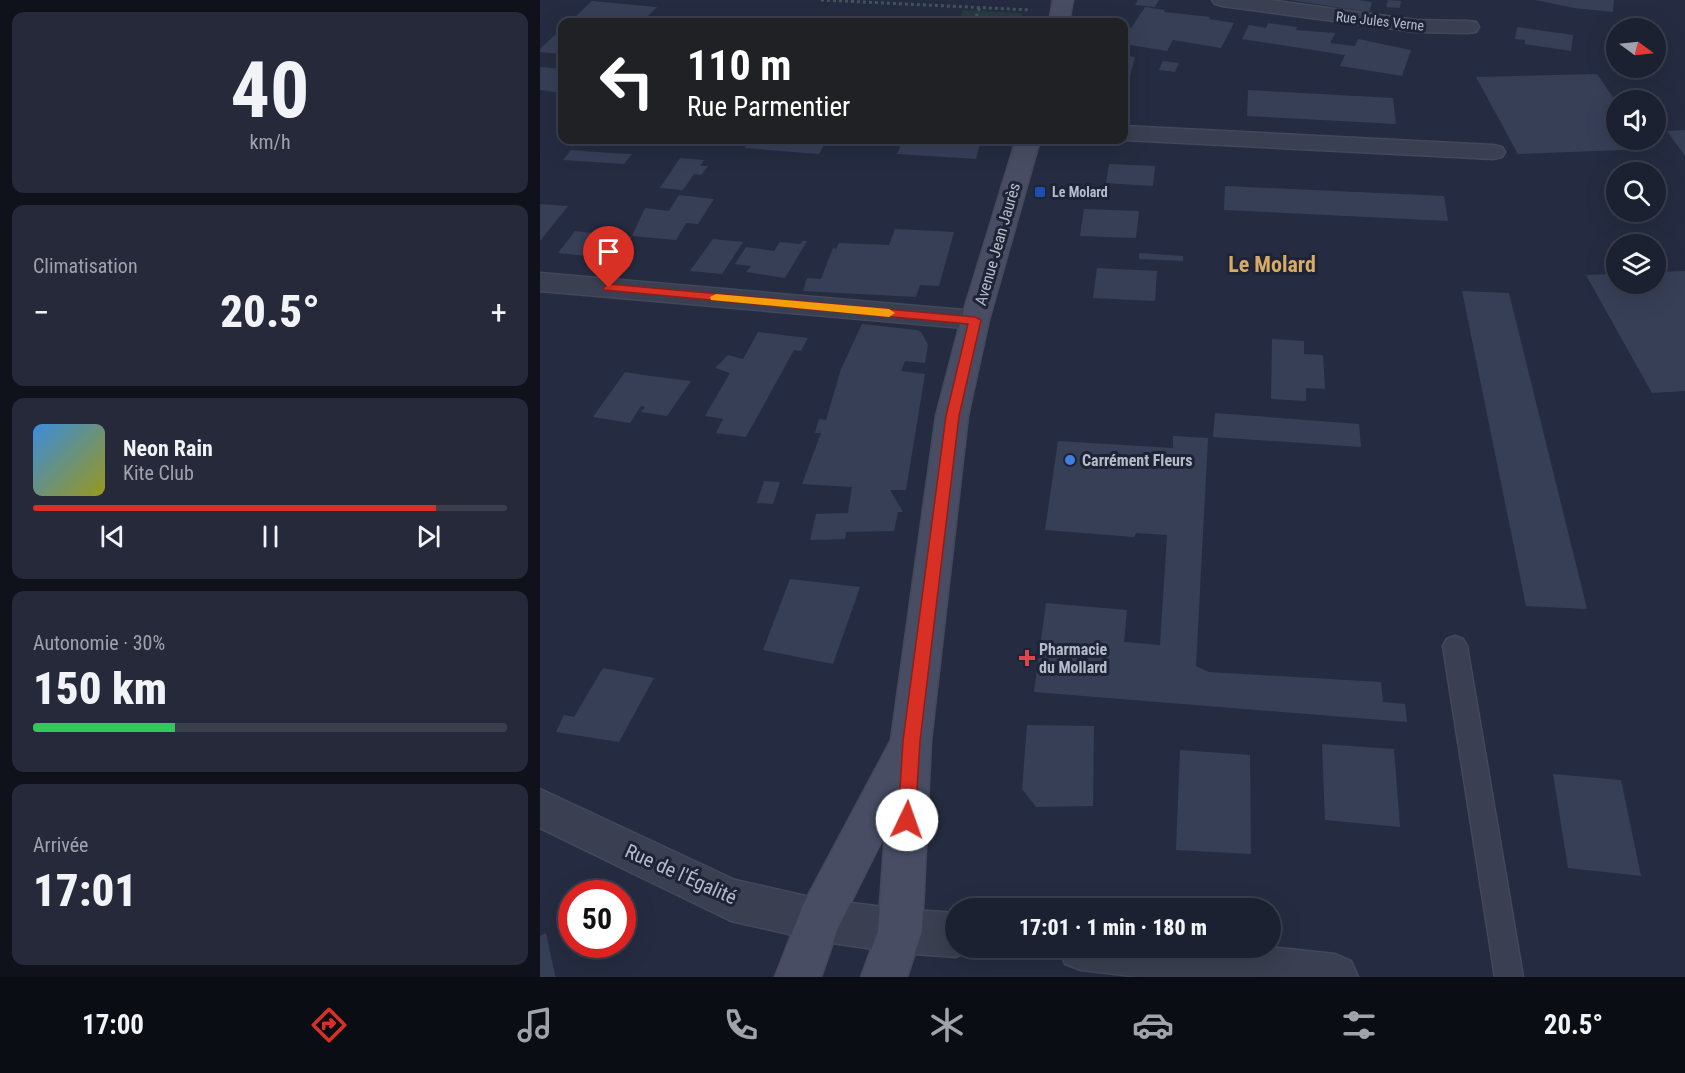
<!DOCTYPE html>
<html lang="fr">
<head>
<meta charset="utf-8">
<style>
	:root { --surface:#1c2131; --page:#252939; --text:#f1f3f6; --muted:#a0a3ab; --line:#3a3e4d; --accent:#d93025 }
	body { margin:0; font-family:"Roboto Condensed",sans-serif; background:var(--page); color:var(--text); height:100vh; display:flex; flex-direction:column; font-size:22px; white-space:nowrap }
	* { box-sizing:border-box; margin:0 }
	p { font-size:20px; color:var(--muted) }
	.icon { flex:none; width:33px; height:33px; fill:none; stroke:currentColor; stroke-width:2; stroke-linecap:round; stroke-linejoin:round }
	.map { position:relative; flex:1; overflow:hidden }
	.drawer { display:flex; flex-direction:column; gap:12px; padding:12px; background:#0f121b; width:540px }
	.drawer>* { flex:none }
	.hud { position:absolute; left:18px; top:18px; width:570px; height:126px; border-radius:12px; box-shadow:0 6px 24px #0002,0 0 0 2px var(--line); background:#202124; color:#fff; overflow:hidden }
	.needle { width:39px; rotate:105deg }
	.tools { position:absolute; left:1066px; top:18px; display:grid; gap:12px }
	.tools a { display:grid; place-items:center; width:60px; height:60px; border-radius:50%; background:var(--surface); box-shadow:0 6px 24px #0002,0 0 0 2px var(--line); font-size:30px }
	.speed { position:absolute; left:18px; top:880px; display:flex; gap:12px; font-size:30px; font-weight:700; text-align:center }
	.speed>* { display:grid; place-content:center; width:78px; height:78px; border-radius:50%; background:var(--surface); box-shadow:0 6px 24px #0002,0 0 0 2px var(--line); line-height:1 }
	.speed .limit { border:9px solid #d22; background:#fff; color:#111 }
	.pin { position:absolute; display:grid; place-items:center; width:51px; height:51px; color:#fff; margin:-62px -26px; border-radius:50% 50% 50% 0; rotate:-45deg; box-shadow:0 0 6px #0007 }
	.pin .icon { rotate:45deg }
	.me { position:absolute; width:66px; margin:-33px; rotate:3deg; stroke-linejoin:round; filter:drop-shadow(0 0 4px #0008) }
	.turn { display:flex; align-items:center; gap:21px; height:126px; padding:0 30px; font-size:27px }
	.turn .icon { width:78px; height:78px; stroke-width:2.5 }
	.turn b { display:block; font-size:42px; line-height:51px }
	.big { font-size:45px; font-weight:800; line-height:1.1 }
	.drawer .widget { flex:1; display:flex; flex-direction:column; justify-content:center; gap:9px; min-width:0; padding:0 21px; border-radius:12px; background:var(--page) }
	.drawer .dial { align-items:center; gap:0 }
	.dial b { font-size:78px; line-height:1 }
	.song { display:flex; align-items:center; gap:18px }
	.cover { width:72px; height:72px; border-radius:9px; background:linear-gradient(135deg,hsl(210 70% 55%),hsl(60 70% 35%)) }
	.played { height:6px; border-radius:3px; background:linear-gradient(90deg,var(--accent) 85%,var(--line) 85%) }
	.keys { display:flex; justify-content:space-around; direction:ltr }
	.heat { display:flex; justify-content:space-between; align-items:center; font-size:33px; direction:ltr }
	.charge { height:9px; border-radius:4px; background:linear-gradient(90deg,#34c759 30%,var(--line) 0) }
	.trip { position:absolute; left:405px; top:898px; width:336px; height:60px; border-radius:30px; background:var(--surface); box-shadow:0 6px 24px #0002,0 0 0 2px var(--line); font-weight:800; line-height:60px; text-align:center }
	.tab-bar { display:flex; height:96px; justify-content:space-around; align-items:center; background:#0b0d14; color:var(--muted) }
	.tab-bar .icon { width:42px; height:42px }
	.tab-bar .active { color:var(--accent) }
	.tab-bar b { font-size:27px; color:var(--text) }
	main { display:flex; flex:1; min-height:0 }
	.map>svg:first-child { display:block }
</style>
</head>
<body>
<main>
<section class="drawer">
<div class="widget dial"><b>40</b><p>km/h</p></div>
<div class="widget"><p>Climatisation</p>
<div class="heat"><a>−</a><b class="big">20.5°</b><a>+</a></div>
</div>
<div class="widget">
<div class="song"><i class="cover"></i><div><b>Neon Rain</b><p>Kite Club</p></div></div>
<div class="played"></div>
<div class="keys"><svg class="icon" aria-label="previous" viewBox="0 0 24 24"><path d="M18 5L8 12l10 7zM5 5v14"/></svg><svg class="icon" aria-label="pause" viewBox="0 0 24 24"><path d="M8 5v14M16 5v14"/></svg><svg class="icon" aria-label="next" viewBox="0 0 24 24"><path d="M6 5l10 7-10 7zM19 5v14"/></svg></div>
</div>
<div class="widget"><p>Autonomie · 30%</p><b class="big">150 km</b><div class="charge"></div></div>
<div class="widget"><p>Arrivée</p><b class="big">17:01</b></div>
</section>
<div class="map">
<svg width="1145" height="977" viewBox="0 0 1145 977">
	<rect width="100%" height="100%" fill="#252c41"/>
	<polygon fill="#273a42" points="423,10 483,13 480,22 419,22"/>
	<g fill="#373f57">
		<polygon points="598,0 619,0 615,7 595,5"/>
		<polygon points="750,0 818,0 832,2 829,12"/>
		<polygon points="848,0 861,1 860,8 846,7"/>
		<polygon points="995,0 1074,0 1073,12 1034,8"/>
		<polygon points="52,1 117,7 102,22 68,22 33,19"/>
		<polygon points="605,7 625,10 624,12 670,17 669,19 694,23 681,48 633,40 627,51 584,44 584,27 591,28"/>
		<polygon points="217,18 263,21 263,22 214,22"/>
		<polygon points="728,23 757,27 756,30 795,33 790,43 815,46 818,39 871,50 862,76 800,66 805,55 702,39 709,25 726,28"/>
		<polygon points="977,27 1033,35 1031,51 985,44 985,40 975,39"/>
		<polygon points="18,32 22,32 22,54 0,52 0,49"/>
		<polygon points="584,56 595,57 590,77 584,77"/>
		<polygon points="623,61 639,63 635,72 619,70"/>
		<polygon points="0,67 22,69 22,93 0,90"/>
		<polygon points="1057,74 1077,103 1077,140 1102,140 1108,149 978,154 936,77"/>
		<polygon points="708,90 853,98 856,124 707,116"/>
		<polygon points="1145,130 1145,156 1127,131"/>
		<polygon points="211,140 287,140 279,154 205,148"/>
		<polygon points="363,140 441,140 436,159 357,154"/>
		<polygon points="31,150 70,153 92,154 84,164 23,160"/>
		<polygon points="140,158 164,160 160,166 168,166 161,175 154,174 143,190 120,188"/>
		<polygon points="569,164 615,166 613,186 566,183"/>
		<polygon points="685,186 904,196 908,221 684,210"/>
		<polygon points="139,195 174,199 158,224 146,223 136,240 92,236 105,208 129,211"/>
		<polygon points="0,204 28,206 0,241"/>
		<polygon points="544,209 599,211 596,238 540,236"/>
		<polygon points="355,229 414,232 399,286 380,285 376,297 263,291 267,278 281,279 293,248 296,249 299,243 349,245"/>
		<polygon points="35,231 92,237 76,259 18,253"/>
		<polygon points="173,239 203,242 182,274 150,271"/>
		<polygon points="263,241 267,241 245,278 206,272 211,266 195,264 206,247 234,251 240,242 260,244"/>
		<polygon points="599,253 643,256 643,261 599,259"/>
		<polygon points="557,268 617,271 615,301 553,298"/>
		<polygon points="1145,271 1145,391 1112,393 1046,275 1077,274 1077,284 1116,284 1116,272"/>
		<polygon points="922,291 969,293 1047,609 986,606"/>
		<polygon points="322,324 377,330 381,332 388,345 385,363 365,361 361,371 385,374 366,490 350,490 363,512 358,512 354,531 306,532 305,539 270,540 276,514 308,513 312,487 262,484 281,433 275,433 279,419 286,420 301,369"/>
		<polygon points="218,332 268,338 261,351 254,350 206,437 176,433 183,419 165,416 190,373 175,368 188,355 203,359"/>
		<polygon points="732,339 764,341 764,354 783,355 785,389 766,388 766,401 731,399"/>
		<polygon points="85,372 103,375 151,381 127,416 101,412 105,407 101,406 90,423 53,417"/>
		<polygon points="675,413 819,424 821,447 673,437"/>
		<polygon points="633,436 668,438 656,666 669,672 841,682 843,702 865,704 867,722 494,692 506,603 587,610 584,642 620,645 627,535 596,533 594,537 505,530 518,441 633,448"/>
		<polygon points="224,481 240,482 233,504 217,503"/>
		<polygon points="250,579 320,587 293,664 223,650"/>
		<polygon points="63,668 114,678 79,742 16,732 24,715 34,717"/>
		<polygon points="487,725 554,726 553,806 496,807 482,789"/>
		<polygon points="782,744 854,749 860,827 785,820"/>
		<polygon points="640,750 710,755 711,854 636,850"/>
		<polygon points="1013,774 1081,780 1101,876 1028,868"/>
		<polygon points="6,933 15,975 16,977 0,977 0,936"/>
	</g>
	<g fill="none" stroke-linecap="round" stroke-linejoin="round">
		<g stroke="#43485a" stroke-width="3">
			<polygon id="service" points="915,636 923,639 927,646 983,977 955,977 903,646 907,639"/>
		</g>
		<g stroke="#43485a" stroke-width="3">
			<g id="minor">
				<polygon points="672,0 729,0 876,20 928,21 936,22 939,27 936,32 928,33 876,32 682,6 675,4"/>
				<polygon points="584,126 953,145 962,147 965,152 962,157 953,159 584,140 581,140 584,140"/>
				<polygon points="0,273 435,311 445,314 449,320 445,326 435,329 0,291"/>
				<polygon points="0,789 195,880 279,899 360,909 416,913 416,948 433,948 416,957 360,953 279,941 191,921 0,828"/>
				<polygon points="730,947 795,954 811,961 818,977 600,977 541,970 525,964 519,948"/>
			</g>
		</g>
		<g stroke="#43485a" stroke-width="3">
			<g id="secondary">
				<polygon points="513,0 533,0 529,22 509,22"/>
				<polygon points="476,140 500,140 449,320 428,416 391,741 382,931 367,977 321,977 338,931 345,834 298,928 281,977 235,977 263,905 351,740 396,416 421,320"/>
			</g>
		</g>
		<g stroke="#41545a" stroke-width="3" stroke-dasharray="3 3" stroke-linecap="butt">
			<polyline points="281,0 491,10"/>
			<polyline points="434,22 440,7"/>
		</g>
		<use href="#service" fill="#3a3f51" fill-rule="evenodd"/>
		<use href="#minor" fill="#3a3f51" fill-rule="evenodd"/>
		<use href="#secondary" fill="#484d64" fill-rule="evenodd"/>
	</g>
	<polygon fill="#d93025" stroke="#8d1f18" stroke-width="1.5" points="69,284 435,317 441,320 419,416 380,741 375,820 373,825 367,828 361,825 358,820 363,741 406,416 428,324 65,290 63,288"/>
	<polygon fill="#f59e0b" points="176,294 349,309 355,313 349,317 171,300 170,297"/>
	<rect fill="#1a4fb4" stroke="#1e2436" stroke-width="2" x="494" y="186" width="12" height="12" rx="3"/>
	<circle fill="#3f7fe0" stroke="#1e2436" stroke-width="2" cx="530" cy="460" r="6"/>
	<path fill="#e0444e" stroke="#1e2436" stroke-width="2" d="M484 649h6v6h6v6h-6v6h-6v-6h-6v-6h6z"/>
	<g text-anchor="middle" stroke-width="6" stroke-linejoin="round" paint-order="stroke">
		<g font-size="14" fill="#b6bbcb" stroke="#1e2436">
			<text transform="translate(840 21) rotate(6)" y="5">Rue Jules Verne</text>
		</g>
		<g font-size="14" font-weight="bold" fill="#b6bbcb" stroke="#1e2436" text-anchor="start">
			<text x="512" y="197">Le Molard</text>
		</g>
		<g font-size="16" fill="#b6bbcb" stroke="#1e2436">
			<text transform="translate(457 244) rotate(-74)" y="6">Avenue Jean Jaurès</text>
		</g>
		<g font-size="16" font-weight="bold" fill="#b6bbcb" stroke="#1e2436" text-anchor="start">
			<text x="542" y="466">Carrément Fleurs</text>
			<text x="499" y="655">Pharmacie<tspan x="499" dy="18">du Mollard</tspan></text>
		</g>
		<g font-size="20" fill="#b6bbcb" stroke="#1e2436">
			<text transform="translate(141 874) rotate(24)" y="7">Rue de l'Égalité</text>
		</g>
		<g font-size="22" font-weight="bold" fill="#d8ab65" stroke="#1e2436">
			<text x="732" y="272">Le Molard</text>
		</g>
	</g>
</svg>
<div class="tools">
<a><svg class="needle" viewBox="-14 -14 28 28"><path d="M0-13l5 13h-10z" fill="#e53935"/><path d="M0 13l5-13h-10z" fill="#a0a3ab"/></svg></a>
<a><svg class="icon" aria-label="sound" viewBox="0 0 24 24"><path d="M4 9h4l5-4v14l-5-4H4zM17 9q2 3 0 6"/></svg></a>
<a><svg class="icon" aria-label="search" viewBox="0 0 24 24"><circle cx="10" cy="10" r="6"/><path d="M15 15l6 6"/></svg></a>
<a><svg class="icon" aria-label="layers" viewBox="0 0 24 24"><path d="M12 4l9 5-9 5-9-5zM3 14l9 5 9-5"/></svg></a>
</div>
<div class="speed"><div class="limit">50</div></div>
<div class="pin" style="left:69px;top:288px;background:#d93025"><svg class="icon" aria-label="arrive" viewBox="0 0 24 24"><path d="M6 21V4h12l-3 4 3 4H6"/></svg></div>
<svg class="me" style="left:367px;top:820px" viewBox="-20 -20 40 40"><circle r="19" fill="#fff"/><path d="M0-13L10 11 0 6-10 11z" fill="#d93025"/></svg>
<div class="trip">17:01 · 1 min · 180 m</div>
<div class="hud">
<div class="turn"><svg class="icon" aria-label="left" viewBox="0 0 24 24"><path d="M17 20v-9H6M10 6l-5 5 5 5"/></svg><div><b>110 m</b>Rue Parmentier</div></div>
</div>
</div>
</main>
<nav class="tab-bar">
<b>17:00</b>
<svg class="icon active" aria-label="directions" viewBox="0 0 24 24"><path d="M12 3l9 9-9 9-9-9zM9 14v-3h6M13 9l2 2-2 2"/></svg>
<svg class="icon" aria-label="music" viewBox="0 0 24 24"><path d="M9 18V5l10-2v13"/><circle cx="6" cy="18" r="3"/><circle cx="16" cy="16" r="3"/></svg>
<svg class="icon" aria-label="phone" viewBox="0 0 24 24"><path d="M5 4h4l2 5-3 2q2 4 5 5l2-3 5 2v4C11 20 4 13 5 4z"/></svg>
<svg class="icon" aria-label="climate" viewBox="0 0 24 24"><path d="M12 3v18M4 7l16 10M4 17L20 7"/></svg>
<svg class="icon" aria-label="car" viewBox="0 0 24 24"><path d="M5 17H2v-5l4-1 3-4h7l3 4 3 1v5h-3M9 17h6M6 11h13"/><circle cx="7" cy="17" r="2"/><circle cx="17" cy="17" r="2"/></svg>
<svg class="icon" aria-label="filters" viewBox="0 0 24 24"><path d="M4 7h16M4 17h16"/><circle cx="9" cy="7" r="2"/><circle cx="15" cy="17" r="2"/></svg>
<b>20.5°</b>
</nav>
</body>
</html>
